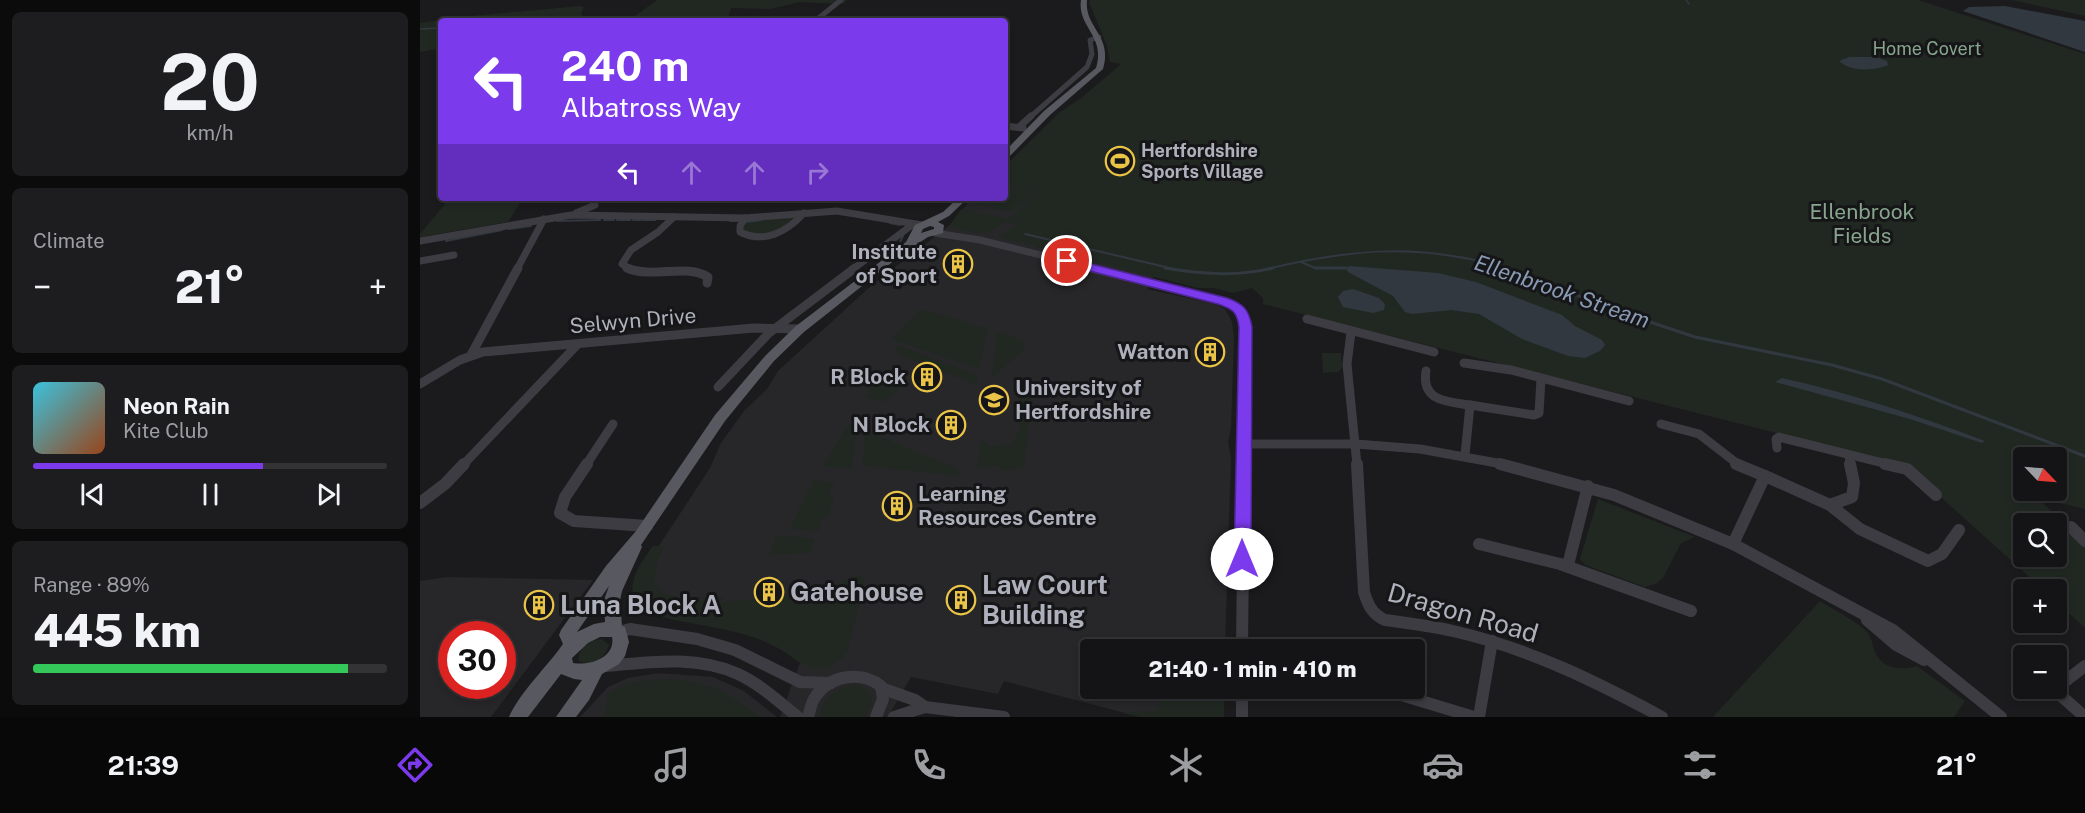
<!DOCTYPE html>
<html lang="en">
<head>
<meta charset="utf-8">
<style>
	:root { --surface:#141416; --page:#1d1d1f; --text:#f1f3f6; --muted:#9d9ea1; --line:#333335; --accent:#7c3aed }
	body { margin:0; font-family:"Public Sans",sans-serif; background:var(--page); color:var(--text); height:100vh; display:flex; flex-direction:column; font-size:22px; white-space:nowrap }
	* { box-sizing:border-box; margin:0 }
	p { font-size:20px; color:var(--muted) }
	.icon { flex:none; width:33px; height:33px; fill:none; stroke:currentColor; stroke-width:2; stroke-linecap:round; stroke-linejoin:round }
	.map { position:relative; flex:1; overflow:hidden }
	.details { display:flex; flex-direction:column; gap:12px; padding:12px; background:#0b0b0c; width:420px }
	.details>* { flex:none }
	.hud { position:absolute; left:18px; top:18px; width:570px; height:183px; border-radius:6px; box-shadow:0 3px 9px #0003,0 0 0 2px var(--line); background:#7c3aed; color:#fff; overflow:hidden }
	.needle { width:39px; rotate:115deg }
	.fabs { position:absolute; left:1593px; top:447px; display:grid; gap:12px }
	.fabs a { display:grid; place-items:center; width:54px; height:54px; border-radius:6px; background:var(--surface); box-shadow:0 3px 9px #0003,0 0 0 2px var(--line); font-size:30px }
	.speed { position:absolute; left:18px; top:621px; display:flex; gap:12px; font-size:30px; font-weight:700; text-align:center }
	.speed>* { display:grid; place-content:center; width:78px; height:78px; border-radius:50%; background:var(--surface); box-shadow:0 3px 9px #0003,0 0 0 2px var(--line); line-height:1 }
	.speed .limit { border:9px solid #d22; background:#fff; color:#111 }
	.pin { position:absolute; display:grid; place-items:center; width:51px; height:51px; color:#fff; margin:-26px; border:3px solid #fff; border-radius:50%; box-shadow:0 2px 6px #0007 }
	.me { position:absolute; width:66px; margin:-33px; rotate:0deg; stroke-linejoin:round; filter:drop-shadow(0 0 4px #0008) }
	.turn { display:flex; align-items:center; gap:21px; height:126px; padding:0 24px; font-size:27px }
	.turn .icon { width:78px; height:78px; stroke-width:2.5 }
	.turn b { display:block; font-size:42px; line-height:51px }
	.lanes { display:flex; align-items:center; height:57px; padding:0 24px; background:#0003; justify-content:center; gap:30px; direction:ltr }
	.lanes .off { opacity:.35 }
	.big { font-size:45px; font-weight:800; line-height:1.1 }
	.details .card { flex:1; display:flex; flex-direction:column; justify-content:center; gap:9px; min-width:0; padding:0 21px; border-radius:9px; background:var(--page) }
	.details .dial { align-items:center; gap:0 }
	.dial b { font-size:78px; line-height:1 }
	.song { display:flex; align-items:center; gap:18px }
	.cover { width:72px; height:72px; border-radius:9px; background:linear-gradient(135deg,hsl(190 70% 55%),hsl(20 70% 35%)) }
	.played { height:6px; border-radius:3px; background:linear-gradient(90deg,var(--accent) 65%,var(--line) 65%) }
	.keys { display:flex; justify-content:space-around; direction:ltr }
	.heat { display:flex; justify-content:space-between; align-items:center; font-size:33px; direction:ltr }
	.charge { height:9px; border-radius:4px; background:linear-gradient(90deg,#34c759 89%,var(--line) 0) }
	.trip { position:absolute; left:660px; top:639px; width:345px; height:60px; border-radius:6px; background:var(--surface); box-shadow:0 3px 9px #0003,0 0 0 2px var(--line); font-weight:800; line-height:60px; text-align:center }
	.tab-bar { display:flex; height:96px; justify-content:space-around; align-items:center; background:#080809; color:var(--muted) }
	.tab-bar .icon { width:42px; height:42px }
	.tab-bar .current { color:var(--accent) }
	.tab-bar b { font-size:27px; color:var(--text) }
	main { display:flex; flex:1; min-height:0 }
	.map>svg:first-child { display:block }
</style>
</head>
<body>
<main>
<section class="details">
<div class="card dial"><b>20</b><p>km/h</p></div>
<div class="card"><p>Climate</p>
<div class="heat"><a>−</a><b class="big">21°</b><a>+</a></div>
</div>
<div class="card">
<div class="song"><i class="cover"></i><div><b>Neon Rain</b><p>Kite Club</p></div></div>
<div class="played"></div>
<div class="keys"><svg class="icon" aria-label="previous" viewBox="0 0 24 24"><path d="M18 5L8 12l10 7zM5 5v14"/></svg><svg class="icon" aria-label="pause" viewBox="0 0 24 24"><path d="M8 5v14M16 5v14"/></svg><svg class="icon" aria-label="next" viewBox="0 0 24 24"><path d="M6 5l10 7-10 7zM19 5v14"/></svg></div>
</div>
<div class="card"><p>Range · 89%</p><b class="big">445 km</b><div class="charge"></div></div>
</section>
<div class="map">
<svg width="1665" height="717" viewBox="0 0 1665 717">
	<rect width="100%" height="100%" fill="#1b1b1d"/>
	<g fill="#27272a" fill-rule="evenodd">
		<polygon points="660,99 746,254 727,289 795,304 805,309 812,322 814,337 811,429 808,442 811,459 805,649 670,650 670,688 804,689 804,717 720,717 584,681 578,694 491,677 468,717 360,717 381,660 331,633 228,609 219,576 290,468 301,443 324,411 347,389 358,371 452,285 530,225 552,198 585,198 585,166 639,113"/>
		<path d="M27 577 173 580 71 717H0V581ZM32 634H82V686H32Z"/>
		<polygon points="238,673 293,677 324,691 357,717 160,717 188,687 208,678"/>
	</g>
	<g fill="#212822" fill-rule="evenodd">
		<polygon points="237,0 427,0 423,4 379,2 351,9 311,8 307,21 208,21"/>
		<path d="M671 0H1498L1665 54V509L1618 498 1665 545V628L1637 602 1636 590 1623 589 1485 465 843 304V298L832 288 813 293 794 288H778L578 237 597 225 585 222C560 239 560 234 532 227L530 225 541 209 588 219 619 193 585 184V169L639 113 660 99 701 64 690 62 687 46 669 2ZM1604 458H1636V490H1604ZM1604 524H1636V556H1604Z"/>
		<polygon points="1591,0 1665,0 1665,16 1592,0"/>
		<path d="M159 6 164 7 161 14 166 18 152 21H21V48L0 52V23C53 14 106 12 159 6Z"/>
		<polygon points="585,186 616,193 592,212 557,204 564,198 585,198"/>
		<polygon points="30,198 103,198 88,222 0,237 0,234"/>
		<polygon points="384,213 364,231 328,237 320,226 325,218"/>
		<polygon points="501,309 567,328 559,369 471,339"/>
		<polygon points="577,331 605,341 603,350 572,378"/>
		<polygon points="477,345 558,375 557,385 474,353"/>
		<polygon points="902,353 921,353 922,368 918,372 903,373"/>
		<polygon points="452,374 483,386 464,402 447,397"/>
		<path d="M603 380H610L612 395 604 468 581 470V466L557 468 561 440 569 446 591 444C605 428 601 409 596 389Z"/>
		<polygon points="429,423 437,427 432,469 403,466"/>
		<polygon points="445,430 540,470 541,476 443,466"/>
		<polygon points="393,480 415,482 408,494 414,496 408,518 403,518 398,532 370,529"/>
		<polygon points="1178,499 1275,537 1261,543 1243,578 1237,583 1225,587 1165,565 1160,559"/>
		<polygon points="367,536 395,538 391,553 348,555 356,537"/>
		<path d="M233 546H245L238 559 234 584C247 604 284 597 304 596L301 602 402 594 433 576H441L445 580 428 649 424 656 408 669C378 668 376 657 354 646 311 624 262 627 219 609 203 586 219 565 233 546Z"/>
		<path d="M1400 601C1414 610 1431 618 1444 629 1452 636 1451 641 1454 649 1460 669 1481 671 1497 666L1545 701 1534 717H1293Z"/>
		<polygon points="742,638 805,640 805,649 742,649"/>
		<path d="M182 639 189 645C185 658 172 667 159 661 157 648 170 640 182 639Z"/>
		<path d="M251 679C290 682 310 693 340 717H185L187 694C206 680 228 680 251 679Z"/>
		<path d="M435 684 448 690C454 700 451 708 445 717H400C401 698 417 687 435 684Z"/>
		<polygon points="740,689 804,689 804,717 720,717 704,713 739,710"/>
	</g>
	<g fill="#313840">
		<polygon points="1585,6 1665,21 1665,52 1543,11 1549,7"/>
		<path d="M1429 57H1456L1467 61 1468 65C1455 71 1430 72 1419 61Z"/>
		<polygon points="929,266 1018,273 1056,282 1142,315 1155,326 1182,340 1185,345 1180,351 1165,358 1148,356 1102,339 1059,314 1031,310 992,314 985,312 973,296 928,272 926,268"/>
		<polygon points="933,289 959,298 965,304 964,310 953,313 923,307 918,297 923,291"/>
		<path d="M1362 378C1431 393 1499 416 1565 441L1562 443 1490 419 1355 382Z"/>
	</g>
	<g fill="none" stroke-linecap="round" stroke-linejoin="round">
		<g stroke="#313840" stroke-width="1.5">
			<polyline points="1266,0 1269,4"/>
			<polyline points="87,21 98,20"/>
			<polyline points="0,29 21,28"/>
		</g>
		<g stroke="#313840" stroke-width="2">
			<polyline points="184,220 194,220"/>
			<polyline points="197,220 210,220"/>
			<polyline points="213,220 221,220"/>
			<polyline points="223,220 235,220"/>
			<polyline points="137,221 180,220"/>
			<polyline points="310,221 318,221"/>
			<polyline points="327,222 341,220"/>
			<polyline points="470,223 480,225"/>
			<polyline points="89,229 111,226"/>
			<polyline points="605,234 754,269"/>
			<polyline points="26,241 82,230"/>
			<polyline points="478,246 483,236"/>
			<polyline points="881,262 895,268 926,268"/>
			<path d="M847 269C934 248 1003 243 1090 269"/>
		</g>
		<g stroke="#313840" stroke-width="3">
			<path d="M745 268C781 274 817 277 853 268"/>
			<polyline points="895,268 926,268"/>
			<polyline points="1085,268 1215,317 1275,337 1412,365 1462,379 1665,456"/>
		</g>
		<g stroke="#3c3c42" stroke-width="5">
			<polyline points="395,21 421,0"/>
			<polyline points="609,118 667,67 672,54 670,40 679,37"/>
		</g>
		<g stroke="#3c3c42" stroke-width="7">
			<polyline points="585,126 603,128"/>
			<polyline points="599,127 611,116"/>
			<polyline points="156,213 175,205"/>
			<path d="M325 218 320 226V232C344 244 367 232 384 213"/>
			<polyline points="515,233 560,240 677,269"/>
			<polyline points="0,241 151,215 325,218 417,211 502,225"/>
			<polyline points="0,261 34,255"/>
			<polyline points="97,269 124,219"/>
			<polyline points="210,269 202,264 211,250 238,232 254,217"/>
			<polyline points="433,269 492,225"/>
		</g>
		<g stroke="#3c3c42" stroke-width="9">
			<path d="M207 268C233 279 267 263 288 277L287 283"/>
			<path d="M671 268 803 301C817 306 824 312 826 327L824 465"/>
			<polyline points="887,319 1014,352"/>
			<polyline points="931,332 927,364 937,465"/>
			<polyline points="51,355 98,268"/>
			<polyline points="1044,363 1091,370 1209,401"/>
			<path d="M1006 371C1001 401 1027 402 1050 405"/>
			<polyline points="0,384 40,360 63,352 334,328 380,329"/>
			<polyline points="298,387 349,333 435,268"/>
			<polyline points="1241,424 1279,434 1319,465"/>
			<polyline points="823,444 936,444 1000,449 1088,465"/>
			<polyline points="1357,448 1356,439 1359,437 1471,465"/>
			<polyline points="1045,455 1050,405 1114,415 1119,413 1121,379"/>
			<polyline points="1429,456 1431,465"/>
			<polyline points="43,465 157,345"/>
			<polyline points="166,465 193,424"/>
		</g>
		<g stroke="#3c3c42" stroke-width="12">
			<polyline points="167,464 145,497 140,513 154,521 227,526"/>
			<path d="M937 464 944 592C948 605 952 614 965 620 988 623 1011 626 1033 631 1108 648 1175 681 1242 717"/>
			<polyline points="1080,464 1194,495 1313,544 1473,630 1581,717"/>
			<polyline points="1316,464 1345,476"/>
			<polyline points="1465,464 1487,469 1516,495"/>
			<polyline points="0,503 25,484 44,464"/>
			<polyline points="1410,505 1440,529 1508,561 1522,554 1539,530"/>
			<polyline points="1651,527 1665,541"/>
			<polyline points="1059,544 1140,564 1271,611"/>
			<polyline points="1313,544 1345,476 1410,505 1432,497 1434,483 1430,464"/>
			<polyline points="1148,565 1168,486"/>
			<polyline points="1447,620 1476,645 1504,660"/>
			<polyline points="199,632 210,629 277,639 315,650 380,682 411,683"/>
			<polyline points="822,650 824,464"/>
			<path d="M186 666C230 662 277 655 318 674 340 684 359 702 378 717"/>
			<polyline points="1665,666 1639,686 1639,694 1665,717"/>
			<polyline points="461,688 495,700 505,707 584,717"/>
			<polyline points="822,688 822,717"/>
			<polyline points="925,688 968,691 1054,717"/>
			<path d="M388 717C390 711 391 704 394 699 408 675 441 670 461 686L463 699 456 717"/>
			<polyline points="474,717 505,707"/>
			<polyline points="1059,717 1072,641"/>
		</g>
		<g fill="#585960" fill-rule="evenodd">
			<path d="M661 0H667C664 28 693 35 683 69L630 115 588 158 585 159V151L624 111 676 68C686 36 657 27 661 0Z"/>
			<path d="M538 198H548L529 216 518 222 524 225 523 233 508 237 485 252 384 332 354 361 305 421 221 545 222 547 202 591 200 600 202 626 205 627 209 642 205 656 199 664 182 674 169 700 156 717H136L162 680 154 679 141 674 108 717H89C100 692 127 667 143 644L139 635 141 630 186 566 216 531 295 415 346 355 376 326 486 242 495 225 523 212ZM510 226 514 227V229L501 233 503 229ZM189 586 184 600 185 622 174 624 157 632ZM180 637H192C196 658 169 666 153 663L152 658 168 643Z"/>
		</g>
	</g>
	<path fill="#7c3aed" stroke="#51269a" stroke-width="1.5" d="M647 258 807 298C824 304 829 310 832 327L831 559 829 564 822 566 816 564 814 559 819 327C817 312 813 309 798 304L643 264V259Z"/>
	<defs>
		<g id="stadium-ring" transform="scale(1.5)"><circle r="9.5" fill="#161618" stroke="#e9c446" stroke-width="1.5"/><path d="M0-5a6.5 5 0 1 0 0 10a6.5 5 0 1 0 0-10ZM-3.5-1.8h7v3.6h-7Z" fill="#e9c446"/></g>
		<g id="building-ring" transform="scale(1.5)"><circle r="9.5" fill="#161618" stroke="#e9c446" stroke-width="1.5"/><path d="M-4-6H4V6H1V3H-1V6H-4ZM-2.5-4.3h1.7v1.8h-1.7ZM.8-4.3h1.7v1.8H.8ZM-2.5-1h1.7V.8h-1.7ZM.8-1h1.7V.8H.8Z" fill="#e9c446"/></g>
		<g id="university-ring" transform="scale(1.5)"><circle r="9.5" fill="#161618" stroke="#e9c446" stroke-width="1.5"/><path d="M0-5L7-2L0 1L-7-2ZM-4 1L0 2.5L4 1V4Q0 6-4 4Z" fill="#e9c446"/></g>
	</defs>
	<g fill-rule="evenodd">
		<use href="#stadium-ring" x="700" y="161"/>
		<use href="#building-ring" x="538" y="264"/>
		<use href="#building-ring" x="790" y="352"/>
		<use href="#building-ring" x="507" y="377"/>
		<use href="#university-ring" x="574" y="400"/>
		<use href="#building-ring" x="531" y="425"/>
		<use href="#building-ring" x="477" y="506"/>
		<use href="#building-ring" x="349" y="592"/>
		<use href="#building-ring" x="541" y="600"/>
		<use href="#building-ring" x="119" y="605"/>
	</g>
	<g text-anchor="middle" stroke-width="6" stroke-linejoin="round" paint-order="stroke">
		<g font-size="18" fill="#86a58c" stroke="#161618">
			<text x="1507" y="55">Home Covert</text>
		</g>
		<g font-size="18" font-weight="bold" fill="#aeb1bb" stroke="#161618" text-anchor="start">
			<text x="721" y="157">Hertfordshire<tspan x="721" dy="21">Sports Village</tspan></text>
		</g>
		<g font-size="21" fill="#86a58c" stroke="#161618">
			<text x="1442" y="219">Ellenbrook<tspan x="1442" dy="24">Fields</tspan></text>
		</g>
		<g font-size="21" font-weight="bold" fill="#aeb1bb" stroke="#161618" text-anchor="end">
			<text x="517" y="259">Institute<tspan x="517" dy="24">of Sport</tspan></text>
			<text x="769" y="359">Watton</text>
			<text x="486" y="384">R Block</text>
			<text x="595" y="395" text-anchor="start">University of<tspan x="595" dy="24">Hertfordshire</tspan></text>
			<text x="510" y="432">N Block</text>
			<text x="498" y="501" text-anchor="start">Learning<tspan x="498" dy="24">Resources Centre</tspan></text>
		</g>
		<g font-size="21" fill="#aeb1bb" stroke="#161618">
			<text transform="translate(213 321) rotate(-5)" y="7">Selwyn Drive</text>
		</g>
		<g font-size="22" font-style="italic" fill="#889ab4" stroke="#161618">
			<text transform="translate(1142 291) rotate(19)" y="8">Ellenbrook Stream</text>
		</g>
		<g font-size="26" font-weight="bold" fill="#aeb1bb" stroke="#161618" text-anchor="start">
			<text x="562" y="594">Law Court<tspan x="562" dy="30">Building</tspan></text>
			<text x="370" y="601">Gatehouse</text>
			<text x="140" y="614">Luna Block A</text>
		</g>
		<g font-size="26" fill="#aeb1bb" stroke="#161618">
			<text transform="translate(1043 613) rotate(16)" y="9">Dragon Road</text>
		</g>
	</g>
</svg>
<div class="fabs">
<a><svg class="needle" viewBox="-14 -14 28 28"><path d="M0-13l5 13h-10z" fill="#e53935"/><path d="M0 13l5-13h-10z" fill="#9d9ea1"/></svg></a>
<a><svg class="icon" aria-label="search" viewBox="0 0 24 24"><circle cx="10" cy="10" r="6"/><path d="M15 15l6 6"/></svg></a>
<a>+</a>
<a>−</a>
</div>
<div class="speed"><div class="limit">30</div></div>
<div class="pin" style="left:647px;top:261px;background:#d93025"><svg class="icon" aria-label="arrive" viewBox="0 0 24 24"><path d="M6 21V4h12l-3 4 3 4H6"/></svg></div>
<svg class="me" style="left:822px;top:559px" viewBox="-20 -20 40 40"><circle r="19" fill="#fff"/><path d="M0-13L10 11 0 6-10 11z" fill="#7c3aed"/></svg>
<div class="trip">21:40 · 1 min · 410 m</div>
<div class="hud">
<div class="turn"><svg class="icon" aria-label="left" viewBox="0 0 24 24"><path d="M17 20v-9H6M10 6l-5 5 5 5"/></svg><div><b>240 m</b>Albatross Way</div></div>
<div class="lanes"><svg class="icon" aria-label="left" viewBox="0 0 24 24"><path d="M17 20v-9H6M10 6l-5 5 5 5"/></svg><svg class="icon off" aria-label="ahead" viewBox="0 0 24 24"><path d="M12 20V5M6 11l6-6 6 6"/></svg><svg class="icon off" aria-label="ahead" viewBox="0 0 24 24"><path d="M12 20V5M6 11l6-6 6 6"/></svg><svg class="icon off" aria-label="right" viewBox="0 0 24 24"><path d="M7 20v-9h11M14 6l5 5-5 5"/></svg></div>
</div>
</div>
</main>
<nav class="tab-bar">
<b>21:39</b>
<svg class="icon current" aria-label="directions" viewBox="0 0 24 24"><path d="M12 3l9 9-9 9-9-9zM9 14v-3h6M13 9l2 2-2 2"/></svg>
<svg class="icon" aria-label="music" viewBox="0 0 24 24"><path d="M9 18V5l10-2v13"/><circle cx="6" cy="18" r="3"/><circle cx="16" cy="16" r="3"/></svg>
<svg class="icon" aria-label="phone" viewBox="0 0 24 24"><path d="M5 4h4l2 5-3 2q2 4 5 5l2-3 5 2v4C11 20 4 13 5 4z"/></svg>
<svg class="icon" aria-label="climate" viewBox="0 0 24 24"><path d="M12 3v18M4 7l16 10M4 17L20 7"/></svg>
<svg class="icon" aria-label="car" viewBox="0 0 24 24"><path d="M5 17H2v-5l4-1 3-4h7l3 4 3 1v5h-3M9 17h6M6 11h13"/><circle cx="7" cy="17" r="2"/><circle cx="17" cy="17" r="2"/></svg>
<svg class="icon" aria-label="filters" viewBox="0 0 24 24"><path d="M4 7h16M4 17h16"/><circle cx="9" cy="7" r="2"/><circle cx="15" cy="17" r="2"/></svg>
<b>21°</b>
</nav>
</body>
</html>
